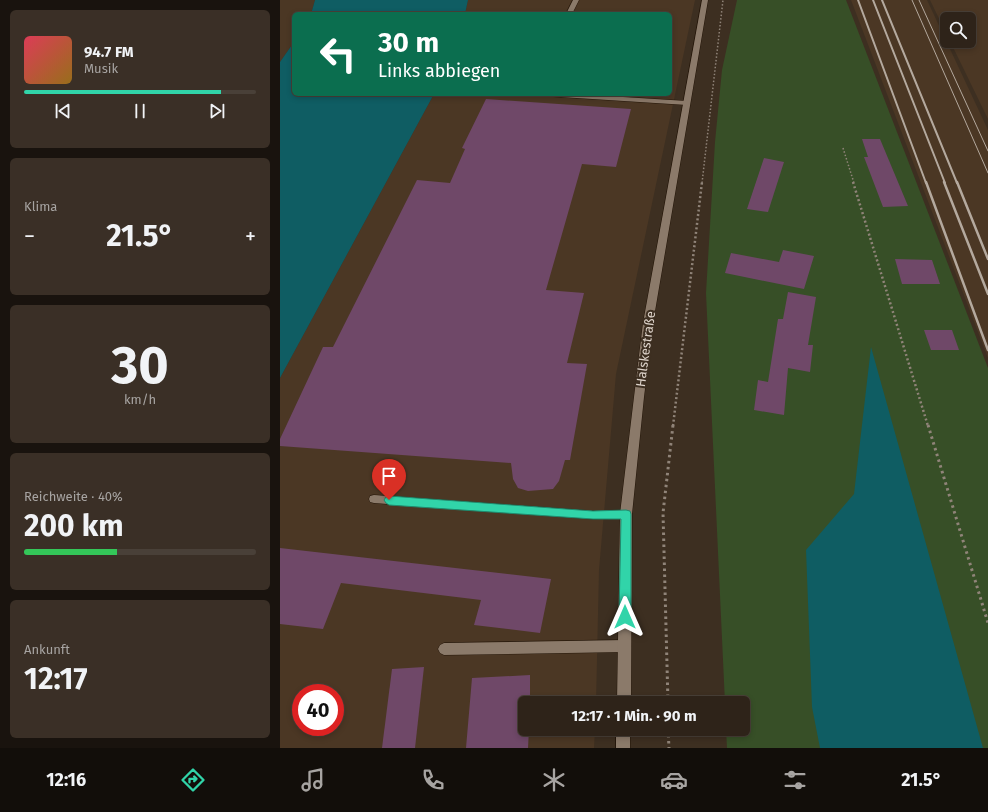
<!DOCTYPE html>
<html lang="de">
<head>
<meta charset="utf-8">
<style>
	:root { --surface:#2e2319; --page:#3a2f26; --text:#f1f3f6; --muted:#a7a4a2; --line:#494038; --accent:#31d4a9 }
	body { margin:0; font-family:"Fira Sans",sans-serif; background:var(--page); color:var(--text); height:100vh; display:flex; flex-direction:column; font-size:15px; white-space:nowrap }
	* { box-sizing:border-box; margin:0 }
	p { font-size:13px; color:var(--muted) }
	.icon { flex:none; width:22px; height:22px; fill:none; stroke:currentColor; stroke-width:2; stroke-linecap:round; stroke-linejoin:round }
	.map { position:relative; flex:1; overflow:hidden }
	.sheet { display:flex; flex-direction:column; gap:10px; padding:10px; background:#19130e; width:280px }
	.sheet>* { flex:none }
	.top-card { position:absolute; left:12px; top:12px; width:380px; height:84px; border-radius:6px; box-shadow:0 2px 6px #0003,0 0 0 1px var(--line); background:#0b6e4f; color:#fff; overflow:hidden }
	.tools { position:absolute; left:660px; top:12px; display:grid; gap:8px }
	.tools a { display:grid; place-items:center; width:36px; height:36px; border-radius:6px; background:var(--surface); box-shadow:0 2px 6px #0003,0 0 0 1px var(--line); font-size:20px }
	.speed { position:absolute; left:12px; top:684px; display:flex; gap:8px; font-size:20px; font-weight:700; text-align:center }
	.speed>* { display:grid; place-content:center; width:52px; height:52px; border-radius:50%; background:var(--surface); box-shadow:0 2px 6px #0003,0 0 0 1px var(--line); line-height:1 }
	.speed .limit { border:6px solid #d22; background:#fff; color:#111 }
	.pin { position:absolute; display:grid; place-items:center; width:34px; height:34px; color:#fff; margin:-41px -17px; border-radius:50% 50% 50% 0; rotate:-45deg; box-shadow:0 0 4px #0007 }
	.pin .icon { rotate:45deg }
	.me { position:absolute; width:44px; margin:-22px; rotate:0deg; stroke-linejoin:round; filter:drop-shadow(0 0 3px #0008) }
	.turn { display:flex; align-items:center; gap:14px; height:84px; padding:0 20px; font-size:18px }
	.turn .icon { width:52px; height:52px; stroke-width:2.5 }
	.turn b { display:block; font-size:28px; line-height:34px }
	.big { font-size:30px; font-weight:700; line-height:1.1 }
	.sheet .widget { flex:1; display:flex; flex-direction:column; justify-content:center; gap:6px; min-width:0; padding:0 14px; border-radius:6px; background:var(--page) }
	.sheet .dial { align-items:center; gap:0 }
	.dial b { font-size:52px; line-height:1 }
	.song { display:flex; align-items:center; gap:12px }
	.cover { width:48px; height:48px; border-radius:6px; background:linear-gradient(135deg,hsl(350 70% 55%),hsl(40 70% 35%)) }
	.played { height:4px; border-radius:2px; background:linear-gradient(90deg,var(--accent) 85%,var(--line) 85%) }
	.keys { display:flex; justify-content:space-around; direction:ltr }
	.heat { display:flex; justify-content:space-between; align-items:center; font-size:22px; direction:ltr }
	.charge { height:6px; border-radius:3px; background:linear-gradient(90deg,#34c759 40%,var(--line) 0) }
	.trip { position:absolute; left:238px; top:696px; width:232px; height:40px; border-radius:6px; background:var(--surface); box-shadow:0 2px 6px #0003,0 0 0 1px var(--line); font-weight:700; line-height:40px; text-align:center }
	.dock { display:flex; height:64px; justify-content:space-around; align-items:center; background:#120e0a; color:var(--muted) }
	.dock .icon { width:28px; height:28px }
	.dock .current { color:var(--accent) }
	.dock b { font-size:18px; color:var(--text) }
	main { display:flex; flex:1; min-height:0 }
	.map>svg:first-child { display:block }
</style>
</head>
<body>
<main>
<section class="sheet">
<div class="widget">
<div class="song"><i class="cover"></i><div><b>94.7 FM</b><p>Musik</p></div></div>
<div class="played"></div>
<div class="keys"><svg class="icon" aria-label="previous" viewBox="0 0 24 24"><path d="M18 5L8 12l10 7zM5 5v14"/></svg><svg class="icon" aria-label="pause" viewBox="0 0 24 24"><path d="M8 5v14M16 5v14"/></svg><svg class="icon" aria-label="next" viewBox="0 0 24 24"><path d="M6 5l10 7-10 7zM19 5v14"/></svg></div>
</div>
<div class="widget"><p>Klima</p>
<div class="heat"><a>−</a><b class="big">21.5°</b><a>+</a></div>
</div>
<div class="widget dial"><b>30</b><p>km/h</p></div>
<div class="widget"><p>Reichweite · 40%</p><b class="big">200 km</b><div class="charge"></div></div>
<div class="widget"><p>Ankunft</p><b class="big">12:17</b></div>
</section>
<div class="map">
<svg width="708" height="748" viewBox="0 0 708 748">
	<rect width="100%" height="100%" fill="#3d2f21"/>
	<g fill="#4b3724" fill-rule="evenodd">
		<polygon points="0,0 35,0 31,14 14,14 14,42 0,62"/>
		<path d="M188 0H415L336 374 319 570 316 703H245V729H315L314 748H0V378L154 94H390V14H185ZM21 693H55V727H21Z"/>
		<polygon points="571,0 647,0 708,130 708,358"/>
		<polygon points="650,0 708,0 708,119 670,41 689,41 689,19 667,19 667,35"/>
	</g>
	<polygon fill="#374f27" points="457,0 566,0 708,368 708,748 447,748 446,729 463,729 463,703 445,703 426,293 435,142 442,70"/>
	<g fill="#0f5d63">
		<polygon points="35,0 188,0 185,14 31,14"/>
		<polygon points="14,42 14,94 154,94 0,378 0,62"/>
		<polygon points="591,347 703,748 540,748 532,707 526,550 574,494"/>
	</g>
	<g fill="#6f4868">
		<polygon points="206,99 351,109 336,167 302,164 266,290 304,293 287,363 307,364 290,460 285,460 279,481 273,489 248,491 238,488 233,479 231,463 0,446 0,439 43,347 53,347 137,180 170,183 185,149 182,148"/>
		<polygon points="582,139 600,139 628,206 603,207 584,157 588,157"/>
		<polygon points="484,158 504,162 488,212 467,209"/>
		<polygon points="503,250 534,256 524,289 445,273 451,253 499,262"/>
		<polygon points="615,259 652,260 660,284 622,284"/>
		<polygon points="508,292 536,297 528,345 533,345 530,372 508,368 504,415 474,410 478,380 488,382 498,319 503,319"/>
		<polygon points="644,330 672,330 679,350 651,350"/>
		<polygon points="0,548 271,579 260,633 194,625 201,600 61,583 43,629 0,624"/>
		<polygon points="144,667 135,748 102,748 112,669"/>
		<polygon points="250,675 250,703 245,703 245,729 249,729 248,748 186,748 192,678"/>
	</g>
	<g fill="none" stroke-linecap="round" stroke-linejoin="round">
		<g stroke="#241609" stroke-width="1">
			<g id="lane">
				<polygon points="293,0 299,0 292,14 286,14"/>
				<polygon points="262,94 295,94 407,101 410,103 407,105 265,96"/>
				<polygon points="94,495 313,511 346,510 350,511 351,514 350,517 346,518 313,519 94,503 90,502 89,499 90,496"/>
				<polygon points="345,640 349,642 351,646 349,650 345,652 164,655 160,653 158,649 160,645 164,643"/>
			</g>
		</g>
		<g stroke="#241609" stroke-width="1">
			<g id="secondary">
				<polygon points="422,0 428,0 373,323 364,397 352,514 351,703 337,703 340,514 354,397 363,323"/>
				<rect x="336" y="729" width="14" height="19"/>
			</g>
		</g>
		<g stroke="#908479" stroke-width="1.5" stroke-dasharray="1.5 2" stroke-linecap="butt">
			<polyline points="563,148 574,183"/>
			<polyline points="422,183 443,0"/>
		</g>
		<g stroke="#908479" stroke-width="2.5" stroke-dasharray="2 2.5" stroke-linecap="butt">
			<polyline points="573,182 648,426"/>
			<polyline points="393,426 422,182"/>
		</g>
		<g stroke="#908479" stroke-width="3" stroke-dasharray="2.5 3.5" stroke-linecap="butt">
			<polyline points="648,425 708,623"/>
			<polyline points="388,703 383,513 393,425"/>
			<polyline points="388,729 389,748"/>
		</g>
		<use href="#lane" fill="#8b7a6a" fill-rule="evenodd"/>
		<use href="#secondary" fill="#8b7a6a" fill-rule="evenodd"/>
		<g stroke="#b4a99e" stroke-width="1">
			<polyline points="632,0 708,173"/>
			<polyline points="639,0 708,151"/>
		</g>
		<g stroke="#b4a99e" stroke-width="2">
			<polyline points="578,0 646,183"/>
			<polyline points="593,0 665,183"/>
			<polyline points="602,0 677,183"/>
		</g>
		<g stroke="#b4a99e" stroke-width="2.5">
			<polyline points="646,182 708,350"/>
			<polyline points="664,182 708,294"/>
			<polyline points="677,182 708,259"/>
		</g>
	</g>
	<polygon fill="#31d4a9" stroke="#208a6e" points="109,496 313,511 346,510 350,511 351,514 351,617 349,620 345,622 341,620 339,617 341,519 313,519 109,505 106,503 104,500 106,497"/>
	<g text-anchor="middle" stroke-width="4" stroke-linejoin="round" paint-order="stroke">
		<g font-size="13" fill="#ded4cb" stroke="#3d2f21">
			<text transform="translate(365 349) rotate(-82)" y="5">Halskestraße</text>
		</g>
	</g>
</svg>
<div class="tools">
<a><svg class="icon" aria-label="search" viewBox="0 0 24 24"><circle cx="10" cy="10" r="6"/><path d="M15 15l6 6"/></svg></a>
</div>
<div class="speed"><div class="limit">40</div></div>
<div class="pin" style="left:109px;top:500px;background:#d93025"><svg class="icon" aria-label="arrive" viewBox="0 0 24 24"><path d="M6 21V4h12l-3 4 3 4H6"/></svg></div>
<svg class="me" style="left:345px;top:617px" viewBox="-20 -20 40 40"><path d="M0-17L14 15 0 8-14 15z" fill="#31d4a9" stroke="#fff" stroke-width="4"/></svg>
<div class="trip">12:17 · 1 Min. · 90 m</div>
<div class="top-card">
<div class="turn"><svg class="icon" aria-label="left" viewBox="0 0 24 24"><path d="M17 20v-9H6M10 6l-5 5 5 5"/></svg><div><b>30 m</b>Links abbiegen</div></div>
</div>
</div>
</main>
<nav class="dock">
<b>12:16</b>
<svg class="icon current" aria-label="directions" viewBox="0 0 24 24"><path d="M12 3l9 9-9 9-9-9zM9 14v-3h6M13 9l2 2-2 2"/></svg>
<svg class="icon" aria-label="music" viewBox="0 0 24 24"><path d="M9 18V5l10-2v13"/><circle cx="6" cy="18" r="3"/><circle cx="16" cy="16" r="3"/></svg>
<svg class="icon" aria-label="phone" viewBox="0 0 24 24"><path d="M5 4h4l2 5-3 2q2 4 5 5l2-3 5 2v4C11 20 4 13 5 4z"/></svg>
<svg class="icon" aria-label="climate" viewBox="0 0 24 24"><path d="M12 3v18M4 7l16 10M4 17L20 7"/></svg>
<svg class="icon" aria-label="car" viewBox="0 0 24 24"><path d="M5 17H2v-5l4-1 3-4h7l3 4 3 1v5h-3M9 17h6M6 11h13"/><circle cx="7" cy="17" r="2"/><circle cx="17" cy="17" r="2"/></svg>
<svg class="icon" aria-label="filters" viewBox="0 0 24 24"><path d="M4 7h16M4 17h16"/><circle cx="9" cy="7" r="2"/><circle cx="15" cy="17" r="2"/></svg>
<b>21.5°</b>
</nav>
</body>
</html>
